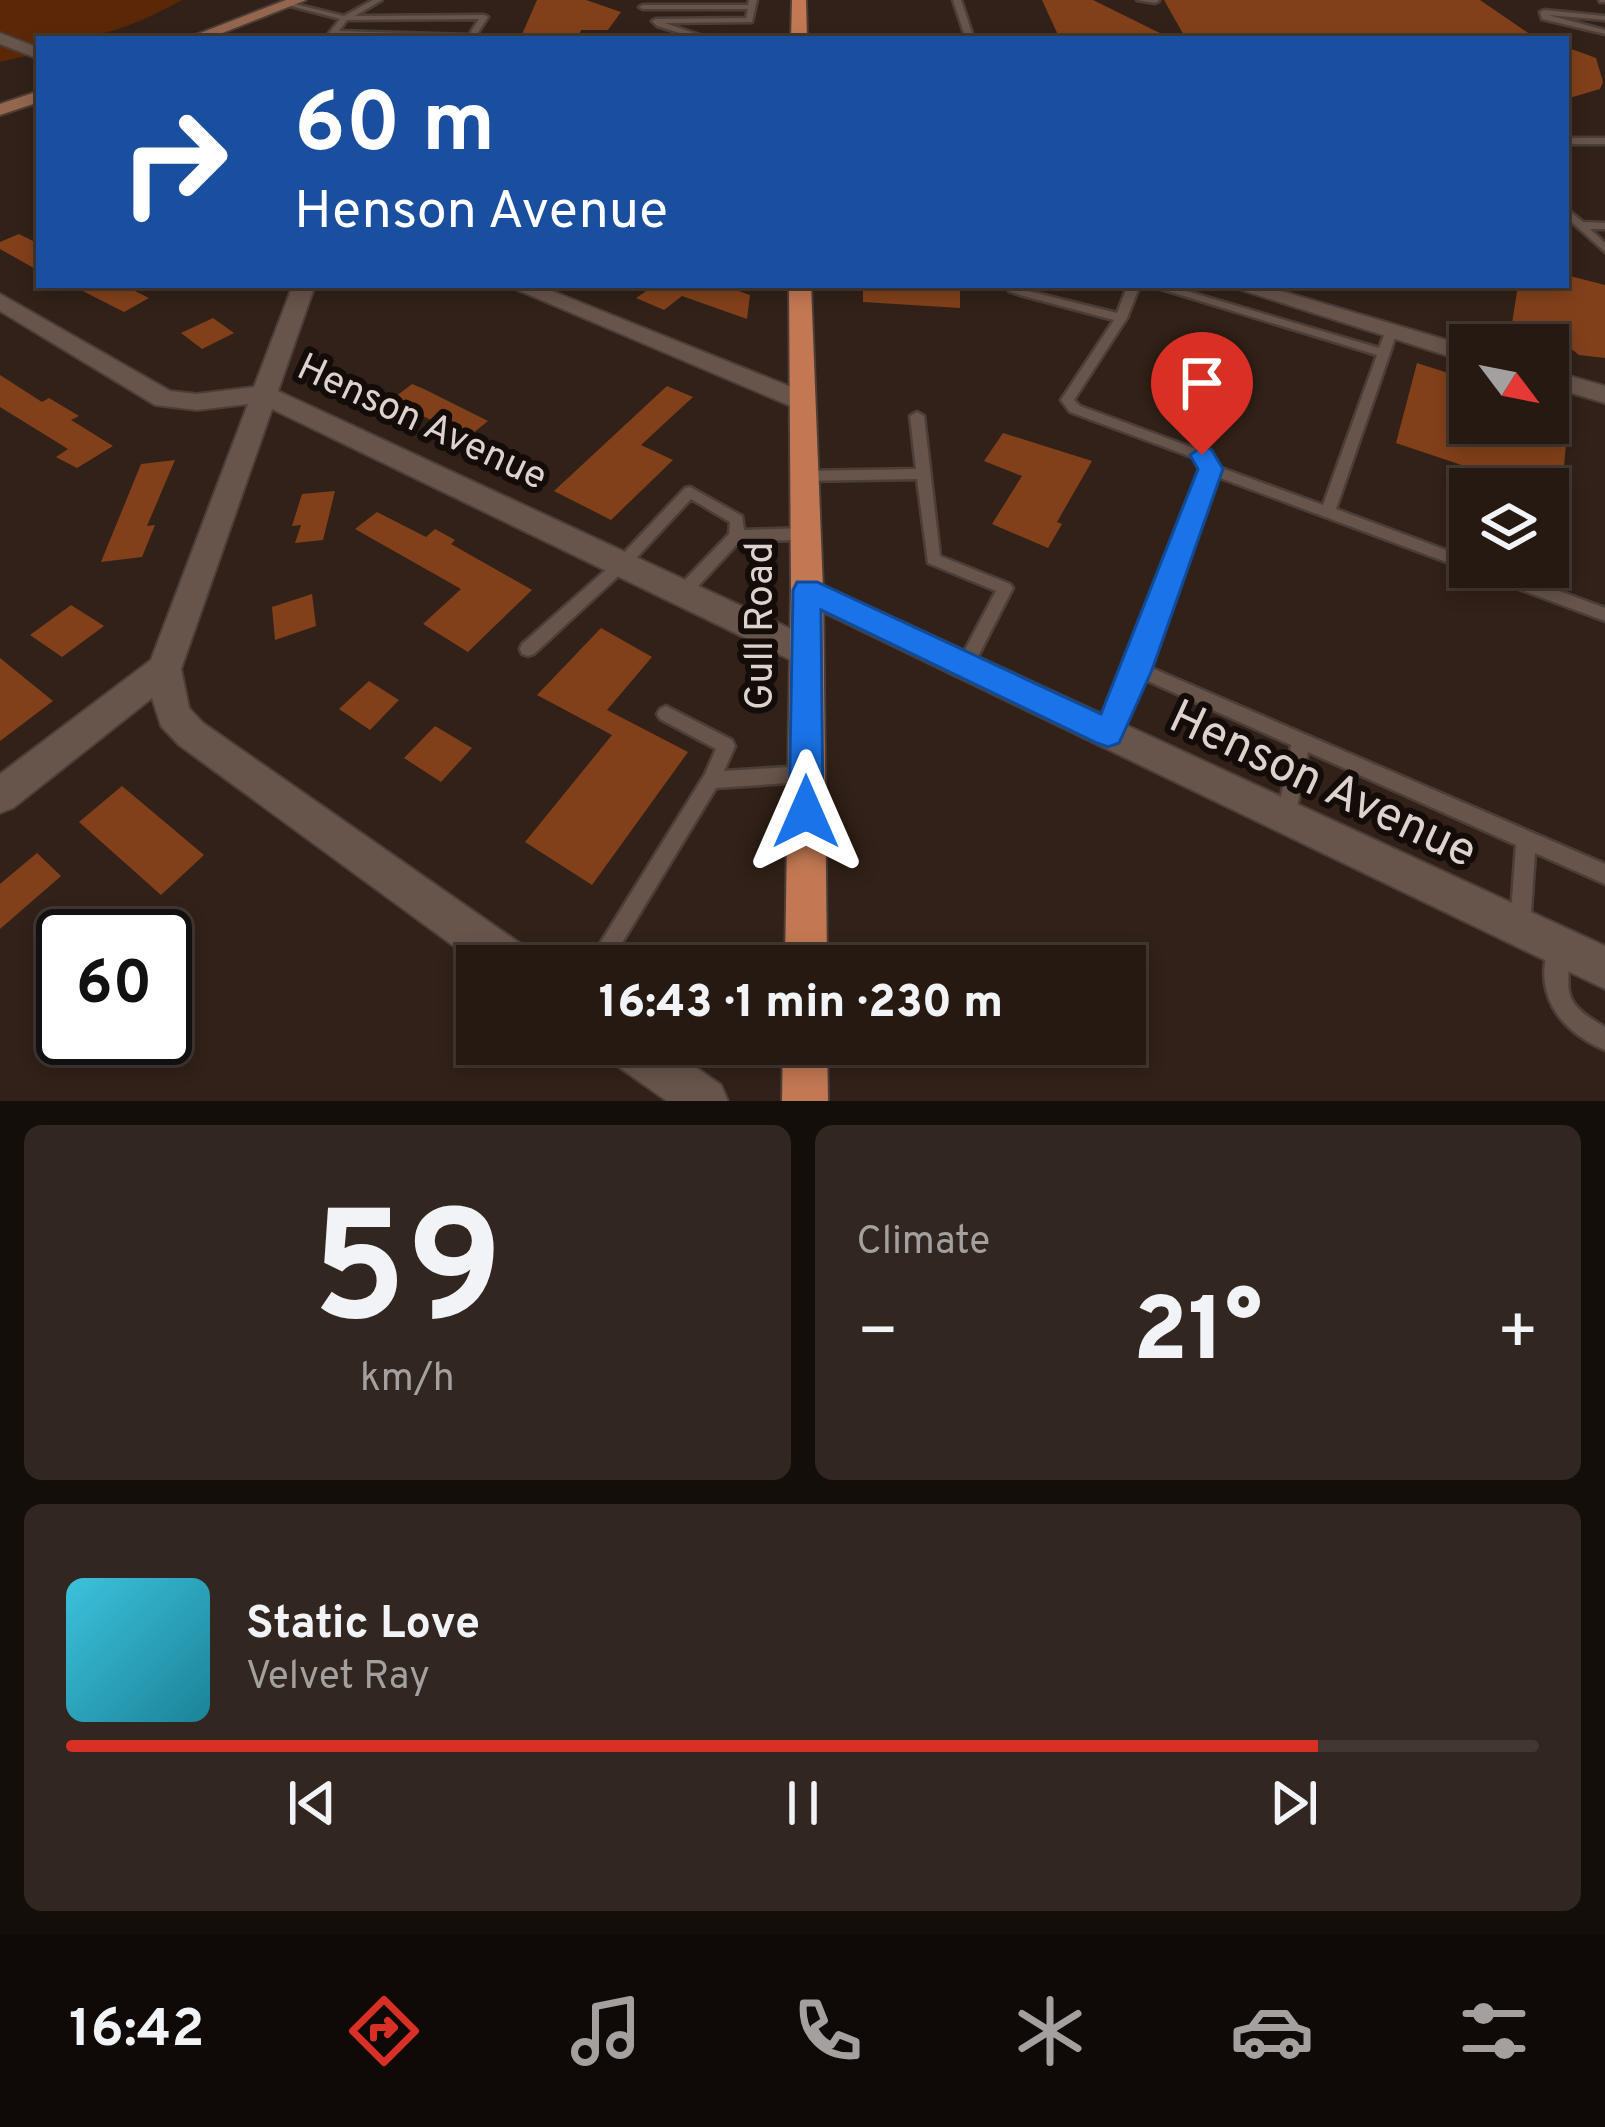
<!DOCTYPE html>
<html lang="en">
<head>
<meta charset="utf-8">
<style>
	:root { --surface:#251912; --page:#312620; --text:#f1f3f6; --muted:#a3a09f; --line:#423832; --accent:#d93025 }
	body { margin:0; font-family:Overpass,sans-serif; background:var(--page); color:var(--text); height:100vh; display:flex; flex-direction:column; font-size:45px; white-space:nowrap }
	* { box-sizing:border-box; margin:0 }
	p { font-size:39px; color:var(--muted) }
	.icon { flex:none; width:66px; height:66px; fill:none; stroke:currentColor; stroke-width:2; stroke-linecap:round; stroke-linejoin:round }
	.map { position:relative; height:1101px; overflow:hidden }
	.sheet { display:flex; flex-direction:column; gap:24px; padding:24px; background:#140e0a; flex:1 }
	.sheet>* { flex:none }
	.banner { position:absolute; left:36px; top:36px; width:1533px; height:252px; border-radius:0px; box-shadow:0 6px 18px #0003,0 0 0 3px var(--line); background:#1a4fa0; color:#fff; overflow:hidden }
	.needle { width:78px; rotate:122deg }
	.tools { position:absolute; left:1449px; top:324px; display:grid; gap:24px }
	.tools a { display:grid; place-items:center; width:120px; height:120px; border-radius:0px; background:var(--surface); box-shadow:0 6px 18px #0003,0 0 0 3px var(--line); font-size:60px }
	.speed { position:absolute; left:36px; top:909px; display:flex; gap:24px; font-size:60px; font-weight:700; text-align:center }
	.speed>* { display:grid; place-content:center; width:156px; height:156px; border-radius:50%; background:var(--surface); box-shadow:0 6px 18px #0003,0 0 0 3px var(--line); line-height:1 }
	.speed .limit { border:6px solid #111; border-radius:18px; background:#fff; color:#111 }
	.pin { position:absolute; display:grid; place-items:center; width:102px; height:102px; color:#fff; margin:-123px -51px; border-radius:50% 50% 50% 0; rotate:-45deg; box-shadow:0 0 12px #0007 }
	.pin .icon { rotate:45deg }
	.me { position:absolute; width:132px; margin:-66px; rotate:0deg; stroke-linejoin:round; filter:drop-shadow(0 0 9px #0008) }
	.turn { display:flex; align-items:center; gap:42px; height:252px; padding:0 60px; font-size:54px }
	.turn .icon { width:156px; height:156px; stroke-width:2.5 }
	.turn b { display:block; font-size:84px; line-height:102px }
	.big { font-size:90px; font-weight:800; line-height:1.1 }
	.sheet .card { flex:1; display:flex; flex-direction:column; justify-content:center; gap:18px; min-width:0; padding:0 42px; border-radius:18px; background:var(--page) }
	.sheet .dial { align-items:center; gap:0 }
	.dial b { font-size:156px; line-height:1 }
	.song { display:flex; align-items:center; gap:36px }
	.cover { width:144px; height:144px; border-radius:18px; background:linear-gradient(135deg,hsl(190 70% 55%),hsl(190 70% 35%)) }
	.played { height:12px; border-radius:6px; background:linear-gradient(90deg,var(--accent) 85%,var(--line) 85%) }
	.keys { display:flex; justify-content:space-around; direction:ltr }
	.heat { display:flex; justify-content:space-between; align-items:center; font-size:66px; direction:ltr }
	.sheet .tiles { flex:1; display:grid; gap:24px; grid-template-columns:1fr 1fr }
	.card:last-child { grid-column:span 2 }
	.trip { position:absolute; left:456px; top:945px; width:690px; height:120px; border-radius:0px; background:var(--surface); box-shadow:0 6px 18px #0003,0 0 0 3px var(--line); font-weight:800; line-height:120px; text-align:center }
	.menu { display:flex; height:192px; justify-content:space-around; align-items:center; background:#0f0a07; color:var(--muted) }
	.menu .icon { width:84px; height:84px }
	.menu .active { color:var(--accent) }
	.menu b { font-size:54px; color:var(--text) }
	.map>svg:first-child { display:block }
</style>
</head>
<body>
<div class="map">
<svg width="1605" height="1101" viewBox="0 0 1605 1101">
	<rect width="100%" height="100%" fill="#312118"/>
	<path fill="#5b2707" d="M0 0H182C128 29 101 39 39 39V53L0 62Z"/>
	<g fill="#82401a">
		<polygon points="537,0 586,0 621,12 608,30 581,30 578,39 520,39"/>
		<polygon points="1042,0 1093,0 1172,39 1058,35"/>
		<polygon points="1164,0 1480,0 1537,39 1186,39"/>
		<polygon points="1566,47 1596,58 1603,82 1600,89 1566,99"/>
		<polygon points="19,234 39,244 39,271 0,249 0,242"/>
		<polygon points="1566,275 1605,285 1605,358 1579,355 1569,347 1511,330 1518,285 1566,285"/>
		<polygon points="71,285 123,285 149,298 124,312"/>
		<polygon points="655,285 723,285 736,290 750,295 747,319 682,296 664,310 636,298"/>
		<polygon points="863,285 960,285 960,308 863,302"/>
		<polygon points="213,318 234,333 202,349 181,333"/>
		<polygon points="1417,363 1470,380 1470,423 1548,423 1548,403 1569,410 1562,489 1514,489 1515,483 1396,443"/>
		<polygon points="0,375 42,402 49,398 79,416 71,420 113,446 77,468 56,457 68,449 0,407"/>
		<polygon points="412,384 424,389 488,421 467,438 391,400"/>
		<polygon points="667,386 693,397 641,445 673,460 611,520 554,491"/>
		<polygon points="1003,433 1092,461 1057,522 1062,524 1048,548 992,524 1022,476 984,461"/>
		<polygon points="175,460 147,526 155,525 142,557 101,562 141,464"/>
		<polygon points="335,491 323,540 295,543 301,525 292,526 302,494"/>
		<polygon points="377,512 426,537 435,529 455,540 451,544 532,590 468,652 423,624 461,589 355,529"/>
		<polygon points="312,594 316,626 275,640 272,607"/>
		<polygon points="71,605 104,626 62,657 30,635"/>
		<polygon points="601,628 652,657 607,710 688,752 592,885 525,842 612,735 537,695"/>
		<polygon points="0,658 53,701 0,741"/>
		<polygon points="369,681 399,700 370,730 339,709"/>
		<polygon points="435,726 472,748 441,782 404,758"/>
		<polygon points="122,786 204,855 161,895 79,822"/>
		<polygon points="37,853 61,876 0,929 0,884"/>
	</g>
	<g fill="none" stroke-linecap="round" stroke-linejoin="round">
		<g stroke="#4b3e38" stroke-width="5">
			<g id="lane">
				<path d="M373 0H382L355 16 484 15 488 17 474 39 333 35 329 33 340 19 283 4 287 2 344 16ZM479 19 469 35 339 31 347 20Z"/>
				<polygon points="749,0 757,0 752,22 665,23 711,39 699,39 657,26 652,21 656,19 746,18 748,9 643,9 639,7 643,5 748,5"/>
				<polygon points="953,0 961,0 974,39 966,39"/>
				<polygon points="1137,0 1158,0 1159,1 1155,3"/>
				<polygon points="1599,0 1605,0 1605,2 1600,2"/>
				<polygon points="1544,10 1605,16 1605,20 1548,15 1605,30 1605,34 1542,19 1540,12"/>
				<rect x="1566" y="138" width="39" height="6"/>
				<polygon points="1566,208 1583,222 1605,223 1605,229 1590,229 1605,243 1605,252 1566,217"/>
				<polygon points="1009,285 1021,285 1019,287 1028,291 1117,313 1128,285 1140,285 1127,318 1074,400 1080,406 1207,453 1216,466 1323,505 1377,355 1148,285 1166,285 1379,348 1387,328 1395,328 1397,331 1390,353 1336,509 1470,559 1470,567 1493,567 1605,608 1605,621 1215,476 1147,666 1605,864 1605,884 1535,853 1530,927 1527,934 1520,937 1513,934 1510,927 1516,845 1308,752 1295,817 1293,823 1286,826 1279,823 1277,817 1291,745 1141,678 1114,738 1108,740 1102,738 1099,732 1129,669 1204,469 1197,459 1070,412 1061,400 1114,320 1020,295 1009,291"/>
				<polygon points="917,412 924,416 940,556 1010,584 1013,588 971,670 965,672 959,670 957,665 996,591 928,563 917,479 804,481 797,476 804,471 916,469 910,416"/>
				<polygon points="690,487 742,516 744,530 805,528 812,534 805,540 740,541 688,597 676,597 674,593 676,589 729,534 730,522 691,499 627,568 534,654 528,656 522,654 520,649 522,644 617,560 685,488"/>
				<polygon points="666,706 732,740 735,746 724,771 804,766 810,768 813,774 810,780 804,782 716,788 608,966 586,966 705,774 716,749 660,719 657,714 660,709"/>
				<path d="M1557 938 1564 941C1578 986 1549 996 1605 1027V1050C1558 1030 1532 993 1550 941Z"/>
			</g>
		</g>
		<g stroke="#4b3e38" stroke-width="4">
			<g id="street">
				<polygon points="0,33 39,48 39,59 0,44"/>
				<polygon points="293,285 315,285 278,391 819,642 823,652 819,662 807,666 795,662 272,409 181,669 189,708 203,723 531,951 537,966 481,966 179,745 161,726 152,698 13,808 0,813 0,774 151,660 248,404 197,410 155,405 0,311 0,294 170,391 197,394 254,387"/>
				<polygon points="506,285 537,285 811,395 815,401 802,409 793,407"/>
				<polygon points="1226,285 1261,285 1470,347 1470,363"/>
				<polygon points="1548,370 1605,386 1605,403 1548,386"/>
				<polygon points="807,578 1605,946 1605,989 796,599 791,590 796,581"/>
				<polygon points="603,1044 663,1044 721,1085 728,1101 667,1101 609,1060"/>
			</g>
		</g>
		<g stroke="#4b3e38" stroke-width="4">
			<g id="secondary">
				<polygon points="286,0 306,0 207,39 185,39"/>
				<polygon points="39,91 39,102 0,115 0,104"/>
			</g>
		</g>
		<g stroke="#4b3e38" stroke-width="4">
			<g id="primary">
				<polygon points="792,0 806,0 807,39 791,39"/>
				<polygon points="789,285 811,285 823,590 827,966 785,966 791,590"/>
				<polygon points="783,1044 827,1044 828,1101 782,1101"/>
			</g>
		</g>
		<use href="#lane" fill="#67544b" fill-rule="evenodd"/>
		<use href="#street" fill="#67544b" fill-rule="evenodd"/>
		<use href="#secondary" fill="#94664e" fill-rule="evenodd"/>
		<use href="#primary" fill="#c27852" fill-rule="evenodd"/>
	</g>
	<polygon fill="#1a73e8" stroke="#114b97" stroke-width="3" points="1202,447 1211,449 1223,469 1152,670 1119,743 1108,747 1097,743 821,610 823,812 818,824 806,829 794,824 789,812 793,590 797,582 817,582 1101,714 1198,469 1190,455"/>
	<g text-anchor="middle" stroke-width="12" stroke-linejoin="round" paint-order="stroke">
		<g font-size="39" fill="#ddd2cc" stroke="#130c09">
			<text transform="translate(423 420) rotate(25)" y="14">Henson Avenue</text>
			<text transform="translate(758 626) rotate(-90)" y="14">Gull Road</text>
		</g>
		<g font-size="48" fill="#ddd2cc" stroke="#130c09">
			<text transform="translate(1324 782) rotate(25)" y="17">Henson Avenue</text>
		</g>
	</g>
</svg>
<div class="tools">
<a><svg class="needle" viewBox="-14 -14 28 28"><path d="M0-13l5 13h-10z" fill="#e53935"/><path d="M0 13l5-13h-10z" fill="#a3a09f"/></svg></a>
<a><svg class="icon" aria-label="layers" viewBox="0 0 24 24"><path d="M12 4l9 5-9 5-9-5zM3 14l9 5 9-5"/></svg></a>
</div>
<div class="speed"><div class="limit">60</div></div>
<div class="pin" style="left:1202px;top:455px;background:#d93025"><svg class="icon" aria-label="arrive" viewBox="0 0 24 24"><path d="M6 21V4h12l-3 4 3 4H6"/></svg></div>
<svg class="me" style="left:806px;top:812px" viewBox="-20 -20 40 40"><path d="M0-17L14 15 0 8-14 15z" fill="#1a73e8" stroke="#fff" stroke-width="4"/></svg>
<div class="trip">16:43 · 1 min · 230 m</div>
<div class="banner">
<div class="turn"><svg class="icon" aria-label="right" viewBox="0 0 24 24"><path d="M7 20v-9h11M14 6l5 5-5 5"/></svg><div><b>60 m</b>Henson Avenue</div></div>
</div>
</div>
<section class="sheet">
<div class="tiles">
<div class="card dial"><b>59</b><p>km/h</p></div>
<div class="card"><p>Climate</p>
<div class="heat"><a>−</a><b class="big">21°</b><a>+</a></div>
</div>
<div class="card">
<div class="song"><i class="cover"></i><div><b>Static Love</b><p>Velvet Ray</p></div></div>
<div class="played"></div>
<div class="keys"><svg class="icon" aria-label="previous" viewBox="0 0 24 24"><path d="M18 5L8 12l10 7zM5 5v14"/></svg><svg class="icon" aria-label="pause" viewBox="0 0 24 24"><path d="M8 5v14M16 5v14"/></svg><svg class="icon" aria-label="next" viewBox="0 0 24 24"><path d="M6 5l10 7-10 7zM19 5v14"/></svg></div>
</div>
</div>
</section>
<nav class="menu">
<b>16:42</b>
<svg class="icon active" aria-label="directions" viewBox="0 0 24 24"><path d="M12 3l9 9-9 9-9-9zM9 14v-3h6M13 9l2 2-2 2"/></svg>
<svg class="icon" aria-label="music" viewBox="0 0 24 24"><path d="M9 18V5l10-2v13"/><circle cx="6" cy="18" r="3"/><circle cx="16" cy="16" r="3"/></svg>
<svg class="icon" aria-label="phone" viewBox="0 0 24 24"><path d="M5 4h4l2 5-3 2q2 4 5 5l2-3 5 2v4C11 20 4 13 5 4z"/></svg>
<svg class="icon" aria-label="climate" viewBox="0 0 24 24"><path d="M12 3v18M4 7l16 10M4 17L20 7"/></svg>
<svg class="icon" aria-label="car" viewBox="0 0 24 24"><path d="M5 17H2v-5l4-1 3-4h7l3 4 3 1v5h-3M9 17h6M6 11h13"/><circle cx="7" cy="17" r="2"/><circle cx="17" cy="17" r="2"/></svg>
<svg class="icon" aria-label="filters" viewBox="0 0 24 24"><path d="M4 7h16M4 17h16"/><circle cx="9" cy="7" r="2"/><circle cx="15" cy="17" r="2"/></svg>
</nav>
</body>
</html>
